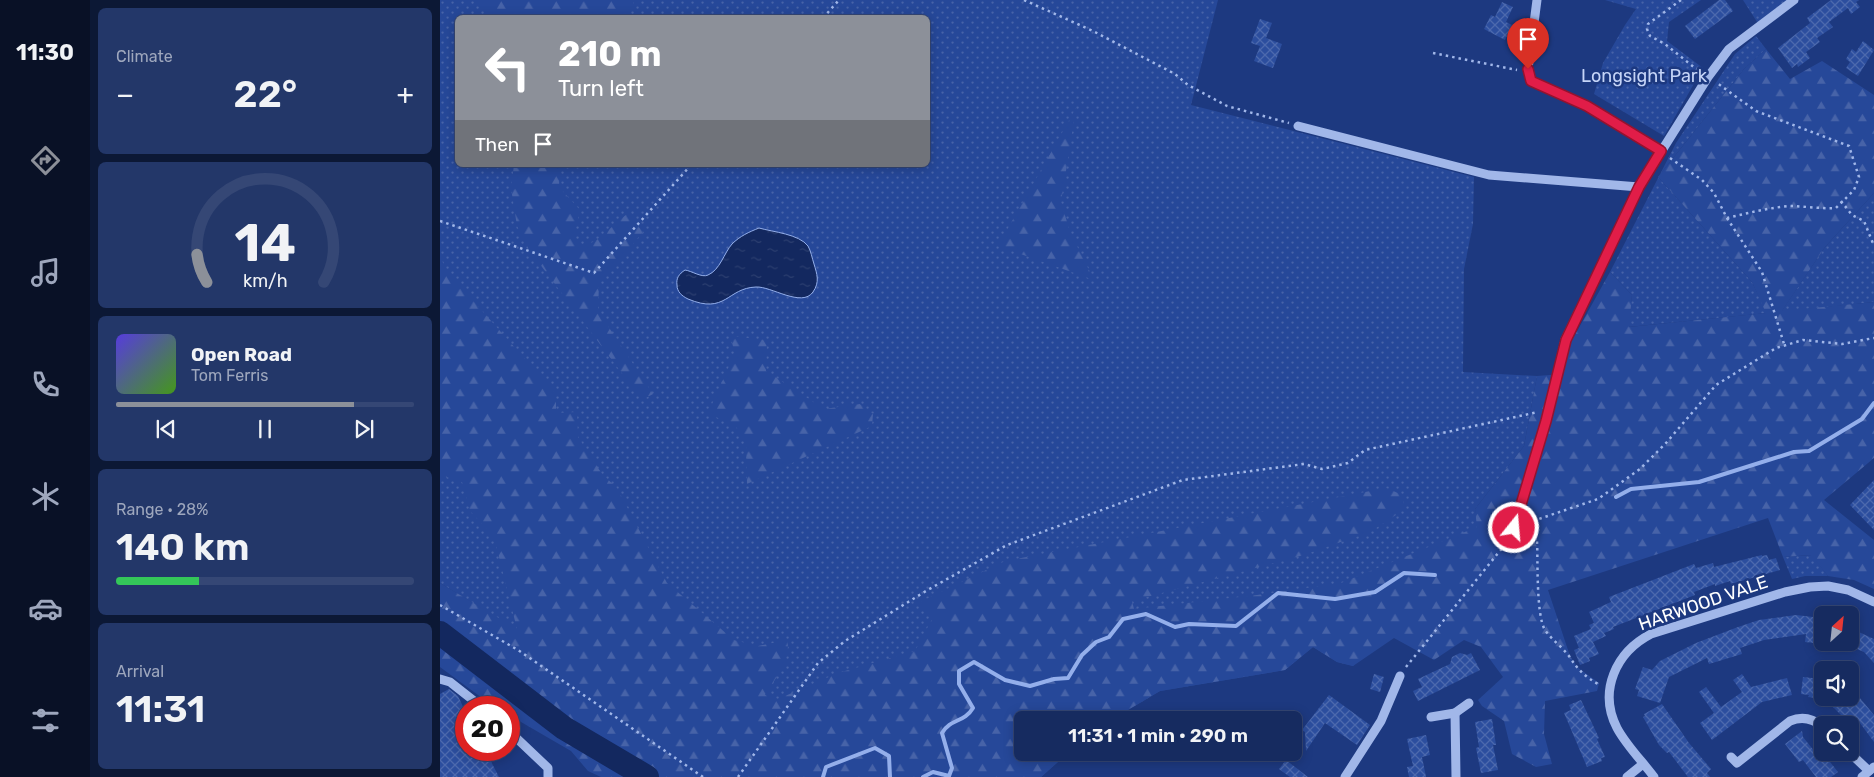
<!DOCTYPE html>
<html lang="en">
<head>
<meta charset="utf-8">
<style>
	:root { --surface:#162b60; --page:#233769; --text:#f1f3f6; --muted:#9ea7bd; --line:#354775; --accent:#8c9099 }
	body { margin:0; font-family:Rubik,sans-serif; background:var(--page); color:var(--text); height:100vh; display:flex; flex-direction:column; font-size:19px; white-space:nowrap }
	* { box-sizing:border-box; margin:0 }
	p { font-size:16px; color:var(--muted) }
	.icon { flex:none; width:28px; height:28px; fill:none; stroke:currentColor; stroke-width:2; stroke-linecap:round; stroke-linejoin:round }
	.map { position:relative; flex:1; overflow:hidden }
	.panel { display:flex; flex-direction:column; gap:8px; padding:8px; background:#0c1835; width:350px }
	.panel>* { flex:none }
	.banner { position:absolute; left:15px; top:15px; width:475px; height:152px; border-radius:8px; box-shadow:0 2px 12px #0003,0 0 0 1px var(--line); background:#8c9099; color:#fff; overflow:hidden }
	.needle { width:32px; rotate:27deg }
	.controls { position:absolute; left:1374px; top:606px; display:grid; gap:10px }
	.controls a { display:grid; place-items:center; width:45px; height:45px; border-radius:8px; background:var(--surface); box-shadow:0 2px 12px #0003,0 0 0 1px var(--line); font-size:25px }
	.speed { position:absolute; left:15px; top:696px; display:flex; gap:10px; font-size:25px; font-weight:700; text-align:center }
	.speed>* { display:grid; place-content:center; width:65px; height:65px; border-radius:50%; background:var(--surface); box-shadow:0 2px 12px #0003,0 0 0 1px var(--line); line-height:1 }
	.speed .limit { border:8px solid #d22; background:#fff; color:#111 }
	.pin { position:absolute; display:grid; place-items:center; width:42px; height:42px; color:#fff; margin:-51px -21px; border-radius:50% 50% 50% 0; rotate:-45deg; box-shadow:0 0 5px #0007 }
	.pin .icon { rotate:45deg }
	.me { position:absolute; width:55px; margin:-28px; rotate:17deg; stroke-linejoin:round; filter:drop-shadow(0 0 4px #0008) }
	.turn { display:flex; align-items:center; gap:18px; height:105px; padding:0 20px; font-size:22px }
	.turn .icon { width:65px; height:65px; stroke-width:2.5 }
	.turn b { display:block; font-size:35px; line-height:42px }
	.then { display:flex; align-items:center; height:48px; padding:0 20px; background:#0003; gap:10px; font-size:19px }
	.big { font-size:38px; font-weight:600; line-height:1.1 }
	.panel .card { flex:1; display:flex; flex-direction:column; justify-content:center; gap:8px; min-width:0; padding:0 18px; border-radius:8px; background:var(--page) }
	.panel .dial { align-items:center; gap:0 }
	.dial svg { height:130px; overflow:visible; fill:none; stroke:var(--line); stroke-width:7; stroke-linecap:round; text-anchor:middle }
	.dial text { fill:var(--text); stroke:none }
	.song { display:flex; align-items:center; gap:15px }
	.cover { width:60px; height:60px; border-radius:8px; background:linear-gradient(135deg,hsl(250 70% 55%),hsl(100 70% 35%)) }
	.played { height:5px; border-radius:2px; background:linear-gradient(90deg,var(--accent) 80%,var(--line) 80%) }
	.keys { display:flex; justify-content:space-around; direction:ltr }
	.heat { display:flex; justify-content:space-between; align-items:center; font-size:28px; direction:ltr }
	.charge { height:8px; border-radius:4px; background:linear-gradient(90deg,#34c759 28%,var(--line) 0) }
	.trip { position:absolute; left:574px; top:711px; width:288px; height:50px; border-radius:8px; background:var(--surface); box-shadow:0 2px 12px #0003,0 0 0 1px var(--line); font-weight:600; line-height:50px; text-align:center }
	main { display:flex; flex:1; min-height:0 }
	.menu { display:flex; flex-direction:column; width:90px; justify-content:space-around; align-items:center; background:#091126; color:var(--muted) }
	.menu .icon { width:35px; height:35px }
	.menu .current { color:var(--accent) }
	.menu b { font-size:22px; color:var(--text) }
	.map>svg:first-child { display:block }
</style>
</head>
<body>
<main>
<nav class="menu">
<b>11:30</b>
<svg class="icon current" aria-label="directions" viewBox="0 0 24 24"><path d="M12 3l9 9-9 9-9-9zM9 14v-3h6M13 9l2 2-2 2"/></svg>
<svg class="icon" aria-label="music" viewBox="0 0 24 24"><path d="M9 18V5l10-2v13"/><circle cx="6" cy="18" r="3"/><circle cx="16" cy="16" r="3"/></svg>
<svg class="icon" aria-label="phone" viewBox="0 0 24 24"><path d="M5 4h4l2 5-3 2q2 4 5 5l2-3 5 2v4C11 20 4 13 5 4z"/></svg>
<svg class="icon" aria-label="climate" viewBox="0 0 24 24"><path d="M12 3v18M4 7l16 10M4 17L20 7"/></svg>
<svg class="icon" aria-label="car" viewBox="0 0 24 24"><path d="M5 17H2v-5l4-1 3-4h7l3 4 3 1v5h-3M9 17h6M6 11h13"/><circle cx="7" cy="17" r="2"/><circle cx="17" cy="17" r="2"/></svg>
<svg class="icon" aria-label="filters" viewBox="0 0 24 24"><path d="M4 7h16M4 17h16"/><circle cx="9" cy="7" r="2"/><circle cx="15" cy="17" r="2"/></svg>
</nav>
<section class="panel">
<div class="card"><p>Climate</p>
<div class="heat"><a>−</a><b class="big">22°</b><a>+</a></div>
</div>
<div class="card dial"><svg viewBox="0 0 100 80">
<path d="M14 69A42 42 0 1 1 86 69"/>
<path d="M14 69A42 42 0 0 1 8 52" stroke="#8c9099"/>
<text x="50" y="56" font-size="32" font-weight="700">14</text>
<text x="50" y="72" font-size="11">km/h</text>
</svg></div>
<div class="card">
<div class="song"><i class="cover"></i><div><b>Open Road</b><p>Tom Ferris</p></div></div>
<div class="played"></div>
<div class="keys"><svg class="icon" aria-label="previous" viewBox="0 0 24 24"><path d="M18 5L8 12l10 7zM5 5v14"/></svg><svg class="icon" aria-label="pause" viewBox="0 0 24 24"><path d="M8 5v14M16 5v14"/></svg><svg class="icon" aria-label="next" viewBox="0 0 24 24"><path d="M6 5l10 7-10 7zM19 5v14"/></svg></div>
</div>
<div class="card"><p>Range · 28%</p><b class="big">140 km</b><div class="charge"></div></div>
<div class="card"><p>Arrival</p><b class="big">11:31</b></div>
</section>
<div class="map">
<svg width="1434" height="777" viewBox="0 0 1434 777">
	<defs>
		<pattern id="green-dots" width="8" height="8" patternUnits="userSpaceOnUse" patternTransform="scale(1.25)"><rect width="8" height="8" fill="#264899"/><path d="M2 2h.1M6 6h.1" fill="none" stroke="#4763a8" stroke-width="1.8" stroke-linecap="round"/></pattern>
		<pattern id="forest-firs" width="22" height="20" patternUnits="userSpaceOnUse" patternTransform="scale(1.25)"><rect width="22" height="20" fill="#264899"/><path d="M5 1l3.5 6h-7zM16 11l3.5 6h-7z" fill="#4763a8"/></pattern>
		<pattern id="water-ripples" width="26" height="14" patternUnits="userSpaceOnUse" patternTransform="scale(1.25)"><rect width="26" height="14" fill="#13285f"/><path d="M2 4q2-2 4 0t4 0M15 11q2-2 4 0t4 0" fill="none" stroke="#2b3e6f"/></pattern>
		<pattern id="building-cross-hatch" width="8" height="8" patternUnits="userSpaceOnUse" patternTransform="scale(1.25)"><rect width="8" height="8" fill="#2c4e9e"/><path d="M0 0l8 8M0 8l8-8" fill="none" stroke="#4c69ad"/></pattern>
	</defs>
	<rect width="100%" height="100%" fill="#1d3980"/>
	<g fill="url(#green-dots)" fill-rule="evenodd">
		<path d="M0 0H778L751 105 1034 177 1033 224 1024 269 1023 372 1097 376 1084 446 1035 509 1039 526 913 666 897 662 873 647 845 670 720 691 671 720H582V752L628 753 601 777 77 630 0 583ZM18 18H488V165H18Z"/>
		<polygon points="1165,0 1261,0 1229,22 1227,41 1263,68 1224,136 1154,94 1163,63 1185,25 1196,9"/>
		<polygon points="1303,0 1350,0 1319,25"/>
		<polygon points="1316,36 1326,49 1304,69 1218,177 1312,282 1327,313 1188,327 1192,295 1170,272 1236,143 1295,54"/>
		<polygon points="1434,193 1434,302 1341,312 1385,247"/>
		<polygon points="1372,555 1388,576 1365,576 1352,579 1343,557"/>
	</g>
	<g fill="url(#forest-firs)">
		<polygon points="38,0 195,0 186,17 53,18"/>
		<path d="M1326 49 1350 79 1382 61 1434 95V193L1385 247 1342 311 1434 302V458L1384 500 1434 540V589L1414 580 1388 576 1371 555 1343 557 1328 518 1108 590 1130 656 1137 667 1159 683 1157 691 1105 701 1104 734 1112 764 1096 767 1072 754 1064 721 1042 706 1038 700 1063 677 1041 647 1024 640 994 660 954 638 913 666 897 662 873 647 845 670 720 691 671 720H582V752L628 753 601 777H161L148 771 131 751 69 715V708L56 707 53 706 0 667V583L77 629 54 537 30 511 22 482 0 475V254L5 269 116 394V413L137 412 138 437 162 474 177 488 227 583 294 640 318 646 347 640C352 659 335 679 325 695L338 699 398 673 475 651 492 619 480 602 565 561 946 488 958 493 964 503 959 513 930 532 860 556 692 601 694 609 817 595 901 583 1037 527 1035 509 1084 446 1097 376 1123 374 1131 342 1170 272 1192 295 1189 327 1326 313 1312 282 1218 177 1304 69Z"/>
		<polygon points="636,108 621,202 630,232 654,280 558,246"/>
		<polygon points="74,165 120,165 119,187 140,210 133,240 142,248 158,239 188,213 203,232 159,284 158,311 213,394 202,400 90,251 77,226 71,188"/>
		<polygon points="290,336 327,340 326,371 384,409 420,404 433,414 432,426 307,484 306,442 296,427 268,413 295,353"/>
	</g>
	<path fill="url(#water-ripples)" stroke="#94afeb" d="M319 228C333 232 359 234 368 246 371 251 372 258 374 264 377 274 380 282 373 292 362 308 331 286 316 287 287 288 286 315 248 299 242 296 237 292 237 285 236 278 239 274 245 270 252 271 262 278 268 275 280 270 284 253 292 244 300 236 309 232 319 228Z"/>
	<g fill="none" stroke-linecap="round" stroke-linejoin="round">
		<g stroke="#94afeb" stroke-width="4">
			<polyline points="1176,497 1191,489 1259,482 1354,452 1369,451 1422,419 1434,403"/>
			<polyline points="383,777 386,767 435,748 449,756 450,777"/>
			<path d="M483 777 493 772 509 776 512 768 502 733C511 718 524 723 533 708L519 684V671L534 662 565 680 590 686 614 679 628 678 642 655 656 642 669 637 683 619 706 614 735 627 749 624 796 626 838 593 895 599 935 592 964 573 995 575"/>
		</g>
		<polyline stroke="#13285f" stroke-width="24" points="0,633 124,728 207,777"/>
	</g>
	<g fill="url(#building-cross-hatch)">
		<polygon points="1279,0 1285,0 1293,11 1255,39 1245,26"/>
		<polygon points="1391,0 1419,0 1416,2 1420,7 1411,14 1408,8 1389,22 1393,27 1377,38 1380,42 1366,52 1370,58 1358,67 1357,64 1352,68 1338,48 1370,23 1367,18"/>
		<polygon points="1062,2 1073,7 1066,22 1072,25 1065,40 1044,29 1051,15 1055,17"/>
		<polygon points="820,19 832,23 826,38 842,44 833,68 814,61 820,46 811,43"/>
		<polygon points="1423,41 1434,50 1418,76 1406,68 1410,62 1406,59 1412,49 1416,52"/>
		<polygon points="1434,480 1434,530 1410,505"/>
		<polygon points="1322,555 1322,556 1327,555 1329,560 1336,558 1340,570 1291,584 1290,581 1275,586 1275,584 1254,592 1255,595 1173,627 1174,629 1164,633 1166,636 1153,642 1159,654 1149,658 1150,661 1140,665 1134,650 1139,648 1134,636 1151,629 1149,625 1154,623 1149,612 1171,602 1169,597 1254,564 1256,568 1273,563 1274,567"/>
		<polygon points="1356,615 1382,618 1382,644 1365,642 1366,634 1324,640 1300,648 1302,654 1269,664 1267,658 1229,677 1220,703 1197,696 1199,690 1195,689 1203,667 1212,670 1220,661 1256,643 1298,627 1319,620"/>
		<polygon points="1410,628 1434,639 1434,663 1424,652 1410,646"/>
		<polygon points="1020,653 1027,655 1031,653 1040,670 978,701 973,691 982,687 978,679 1010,664 1012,657"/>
		<polygon points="934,674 944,677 940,692 930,689"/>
		<polygon points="1302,674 1311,687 1347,678 1352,695 1322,702 1272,740 1260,723 1274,713 1259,692 1266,687 1281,707 1302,692 1293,680"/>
		<polygon points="1363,677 1382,679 1382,699 1368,697 1369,695 1361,694"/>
		<polygon points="9,689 18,696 26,713 26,750 45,750 59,777 0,777 0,694"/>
		<polygon points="1415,692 1434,715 1434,742 1417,719 1413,723 1409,719 1407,721 1392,706 1401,698 1410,698"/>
		<polygon points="889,695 930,725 917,745 885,723 866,751 865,732 862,730"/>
		<polygon points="1141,700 1159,738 1157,739 1165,757 1161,758 1162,761 1147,767 1124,713 1131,710 1129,705"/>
		<polygon points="1222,704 1249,743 1271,769 1267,773 1270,777 1248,777 1229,752 1227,753 1219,745 1203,717 1205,716 1204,714"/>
		<polygon points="1052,719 1056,745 1053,745 1058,770 1041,773 1036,748 1039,747 1035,722"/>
		<polygon points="1362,731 1363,737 1379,757 1383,753 1398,772 1391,777 1376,777 1363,760 1359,762 1345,744"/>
		<polygon points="986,735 990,755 982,757 986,777 969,777 967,767 973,766 967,739"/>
		<polygon points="846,760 868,777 850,777 839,769"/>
	</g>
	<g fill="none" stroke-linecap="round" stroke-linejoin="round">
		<g stroke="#a1b7e9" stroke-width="2.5" stroke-dasharray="2.5 4" stroke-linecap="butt">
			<polyline points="584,0 653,31 735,74 748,85 787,106 849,123"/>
			<polyline points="1241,0 1208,24 1207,29 1210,36 1225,44 1260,72"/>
			<polyline points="383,18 399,0"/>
			<polyline points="993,53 1077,70"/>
			<path d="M1230 158 1262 180 1274 193 1287 218C1308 213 1328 208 1349 206 1364 206 1380 209 1396 208L1414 190 1419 177 1409 146 1316 111 1277 83"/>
			<polyline points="1401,201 1412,215 1424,221 1434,246"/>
			<polyline points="1287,218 1322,272 1344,344"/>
			<polyline points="0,221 154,273 251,165"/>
			<polyline points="1087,523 1158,499 1200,469 1226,443 1276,385 1336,348 1363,340 1402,344 1434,338"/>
			<path d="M1085 527 1095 536 1097 541C1098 561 1096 615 1105 630 1112 640 1122 647 1129 656 1138 670 1145 677 1160 685"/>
			<polyline points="0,605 78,650 263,777"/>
			<polyline points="966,667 1063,547 1069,536"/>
			<polyline points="298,777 378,663 405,641 486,591 567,545 743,480 864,464 882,469 908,463 925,450 1098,412"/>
		</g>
		<g stroke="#a1b7e9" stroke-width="9">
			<polyline points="1097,0 1088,69 1091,81 1147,107 1221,151"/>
			<polyline points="858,126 1049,175 1199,187"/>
			<polyline points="1074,528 1106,421 1125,340 1199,187 1268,77 1289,49 1354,0"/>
			<polyline points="0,679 10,682 43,708"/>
			<polyline points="1015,713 1016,777"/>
			<polyline points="991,717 1015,713 1029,703"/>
			<polyline points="69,731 108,768 108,777"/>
			<polyline points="1409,752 1429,771"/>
			<path d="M1291 757 1297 763 1350 721C1362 716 1372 718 1382 726"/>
			<polyline points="905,777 941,721 960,676"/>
			<polyline points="1187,777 1203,764"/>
			<path d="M1214 777C1202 761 1186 745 1177 728 1158 691 1176 652 1211 634L1345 592 1370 587 1388 586 1408 590 1434 602"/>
			<polyline points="1422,777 1434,767"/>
		</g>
	</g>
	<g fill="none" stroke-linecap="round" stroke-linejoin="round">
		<g stroke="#92132f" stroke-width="12">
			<polyline id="route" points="1074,528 1106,421 1126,340 1199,187 1221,151 1147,106 1091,81 1088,69"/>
		</g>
		<use href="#route" stroke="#e11d48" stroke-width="9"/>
	</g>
	<g text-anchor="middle" stroke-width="5" stroke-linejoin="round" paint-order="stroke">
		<g font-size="18" fill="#c5d4f7" stroke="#1d3980">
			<text x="1204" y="82">Longsight Park</text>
		</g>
		<g font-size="18" fill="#fff" stroke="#1d3980">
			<text transform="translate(1263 603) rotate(-19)" y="6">HARWOOD VALE</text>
		</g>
	</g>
</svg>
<div class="controls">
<a><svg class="needle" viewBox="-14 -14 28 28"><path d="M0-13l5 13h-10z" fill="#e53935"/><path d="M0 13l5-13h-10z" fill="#9ea7bd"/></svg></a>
<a><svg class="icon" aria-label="sound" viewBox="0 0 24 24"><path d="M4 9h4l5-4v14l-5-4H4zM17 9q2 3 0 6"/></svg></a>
<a><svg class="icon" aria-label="search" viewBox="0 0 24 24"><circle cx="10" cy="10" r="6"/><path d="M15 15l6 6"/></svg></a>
</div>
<div class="speed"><div class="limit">20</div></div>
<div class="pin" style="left:1088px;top:69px;background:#d93025"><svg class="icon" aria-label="arrive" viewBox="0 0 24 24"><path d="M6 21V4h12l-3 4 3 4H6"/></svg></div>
<svg class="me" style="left:1074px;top:528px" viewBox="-20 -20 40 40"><circle r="17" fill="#e11d48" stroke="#fff" stroke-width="3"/><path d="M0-11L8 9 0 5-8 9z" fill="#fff"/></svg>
<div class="trip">11:31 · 1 min · 290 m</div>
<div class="banner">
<div class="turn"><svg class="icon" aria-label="left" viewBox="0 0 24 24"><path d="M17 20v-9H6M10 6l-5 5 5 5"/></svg><div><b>210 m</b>Turn left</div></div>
<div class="then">Then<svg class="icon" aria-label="arrive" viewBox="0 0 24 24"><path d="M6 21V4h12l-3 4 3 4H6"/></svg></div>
</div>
</div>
</main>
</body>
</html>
